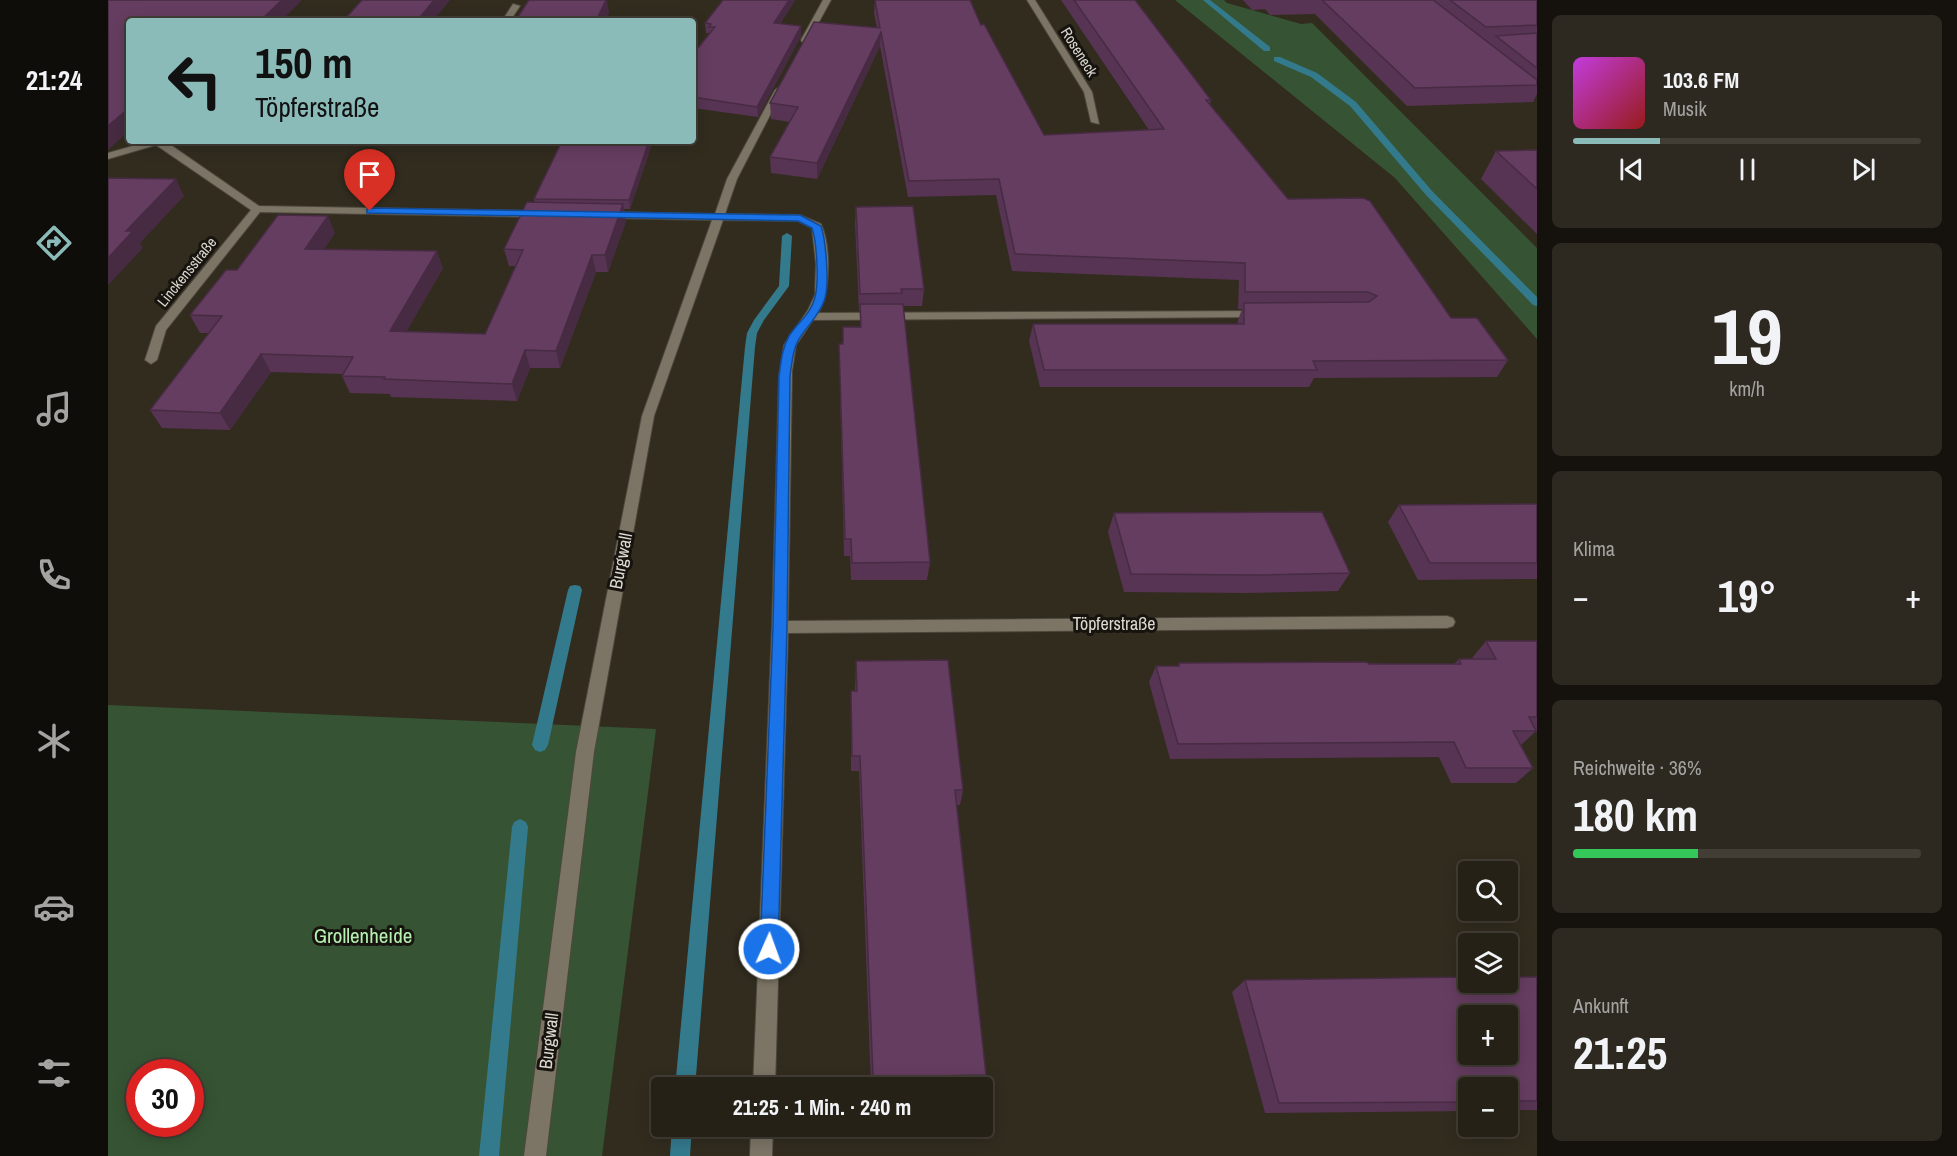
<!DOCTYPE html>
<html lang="de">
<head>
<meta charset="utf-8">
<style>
	:root { --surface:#262117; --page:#2e2920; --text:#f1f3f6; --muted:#a4a3a1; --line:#423e36; --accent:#8bbbb9 }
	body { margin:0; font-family:"Archivo Narrow",sans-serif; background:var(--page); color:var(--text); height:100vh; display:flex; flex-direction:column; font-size:22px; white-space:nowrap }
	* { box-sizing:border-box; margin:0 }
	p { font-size:20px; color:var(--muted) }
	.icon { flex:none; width:33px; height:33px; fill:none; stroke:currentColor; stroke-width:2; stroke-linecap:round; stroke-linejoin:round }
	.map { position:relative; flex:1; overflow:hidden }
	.drawer { display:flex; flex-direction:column; gap:15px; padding:15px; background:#15120d; width:420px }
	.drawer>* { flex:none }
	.top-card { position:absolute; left:18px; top:18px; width:570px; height:126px; border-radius:6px; box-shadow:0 3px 15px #0003,0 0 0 2px var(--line); background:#8bbbb9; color:#111; overflow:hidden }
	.tools { position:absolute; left:1350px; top:861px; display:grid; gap:12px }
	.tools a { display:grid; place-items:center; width:60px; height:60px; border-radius:6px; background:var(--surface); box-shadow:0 3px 15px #0003,0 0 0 2px var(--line); font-size:30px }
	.speed { position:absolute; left:18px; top:1059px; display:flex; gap:12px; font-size:30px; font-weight:700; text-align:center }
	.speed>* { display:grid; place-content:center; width:78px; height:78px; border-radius:50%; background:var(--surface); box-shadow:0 3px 15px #0003,0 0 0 2px var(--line); line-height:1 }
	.speed .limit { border:9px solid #d22; background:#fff; color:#111 }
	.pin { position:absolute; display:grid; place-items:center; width:51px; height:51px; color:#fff; margin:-62px -26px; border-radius:50% 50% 50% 0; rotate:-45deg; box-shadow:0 0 6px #0007 }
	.pin .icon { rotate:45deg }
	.me { position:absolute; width:66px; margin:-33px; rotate:2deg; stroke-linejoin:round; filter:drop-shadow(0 0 4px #0008) }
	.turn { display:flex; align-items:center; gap:21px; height:126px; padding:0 30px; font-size:27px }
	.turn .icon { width:78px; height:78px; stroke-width:2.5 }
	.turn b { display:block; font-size:42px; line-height:51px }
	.big { font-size:45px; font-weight:700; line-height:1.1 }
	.drawer .card { flex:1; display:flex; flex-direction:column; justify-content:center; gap:9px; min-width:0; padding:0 21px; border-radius:9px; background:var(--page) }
	.drawer .dial { align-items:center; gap:0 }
	.dial b { font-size:78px; line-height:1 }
	.song { display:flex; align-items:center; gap:18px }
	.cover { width:72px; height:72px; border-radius:9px; background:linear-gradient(135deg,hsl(290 70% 55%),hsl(0 70% 35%)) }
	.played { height:6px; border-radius:3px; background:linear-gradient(90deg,var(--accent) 25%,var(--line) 25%) }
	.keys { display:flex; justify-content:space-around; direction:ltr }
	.heat { display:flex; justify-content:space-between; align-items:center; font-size:33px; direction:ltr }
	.charge { height:9px; border-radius:4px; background:linear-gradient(90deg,#34c759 36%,var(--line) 0) }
	.trip { position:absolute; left:543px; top:1077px; width:342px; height:60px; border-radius:6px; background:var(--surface); box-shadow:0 3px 15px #0003,0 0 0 2px var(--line); font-weight:700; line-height:60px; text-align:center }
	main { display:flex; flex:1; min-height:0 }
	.menu { display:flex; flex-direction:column; width:108px; justify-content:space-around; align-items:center; background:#0f0d09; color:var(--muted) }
	.menu .icon { width:42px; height:42px }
	.menu .selected { color:var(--accent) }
	.menu b { font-size:27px; color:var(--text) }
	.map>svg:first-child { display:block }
</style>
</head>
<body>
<main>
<nav class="menu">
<b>21:24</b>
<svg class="icon selected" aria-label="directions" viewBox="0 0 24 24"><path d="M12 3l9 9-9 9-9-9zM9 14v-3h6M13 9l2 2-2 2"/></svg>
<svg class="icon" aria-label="music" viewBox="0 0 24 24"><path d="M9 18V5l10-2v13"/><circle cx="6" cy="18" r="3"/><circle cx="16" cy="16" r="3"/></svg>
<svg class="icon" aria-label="phone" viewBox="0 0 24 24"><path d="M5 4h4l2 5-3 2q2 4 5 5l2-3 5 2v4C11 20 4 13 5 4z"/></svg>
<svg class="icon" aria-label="climate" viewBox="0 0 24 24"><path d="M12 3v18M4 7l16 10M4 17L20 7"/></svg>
<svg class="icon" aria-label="car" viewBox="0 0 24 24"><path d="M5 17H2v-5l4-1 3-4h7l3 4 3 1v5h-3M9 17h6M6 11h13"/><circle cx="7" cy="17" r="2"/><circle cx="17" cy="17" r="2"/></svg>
<svg class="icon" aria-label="filters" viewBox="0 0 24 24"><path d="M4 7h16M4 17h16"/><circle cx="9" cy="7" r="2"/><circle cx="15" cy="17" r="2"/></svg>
</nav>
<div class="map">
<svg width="1429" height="1156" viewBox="0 0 1429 1156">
	<rect width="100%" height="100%" fill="#322c1f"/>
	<g fill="#365433" fill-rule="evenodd">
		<polygon points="1067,0 1116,0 1119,3 1193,24 1204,23 1429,248 1429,339 1287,178"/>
		<path d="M0 705 548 729 494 1156H0ZM32 1072H82V1124H32Z"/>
	</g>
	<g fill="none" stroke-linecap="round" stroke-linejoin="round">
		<g fill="#347a8d" fill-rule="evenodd">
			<polygon points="1095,0 1102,0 1162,47 1162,51 1156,51"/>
			<polygon points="1166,57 1172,57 1209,73 1248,102 1324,191 1429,297 1429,306 1425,305 1318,195 1242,106 1203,77 1166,61"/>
			<polygon points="679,233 684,236 681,286 656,320 649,333 647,347 587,1088 567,1088 637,347 639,333 646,320 671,286 674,236"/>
			<polygon points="467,585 472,586 474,590 440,745 437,750 432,752 427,750 424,745 460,590 462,586"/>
			<polygon points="412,819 418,822 420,827 391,1156 371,1156 404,827 406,822"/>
			<polygon points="564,1126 584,1126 582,1156 562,1156"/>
		</g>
		<g stroke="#4d473c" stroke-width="2">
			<g id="minor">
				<polygon points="715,0 723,0 701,40 694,42 693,40"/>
				<polygon points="919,0 927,0 984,92 991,124 983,122 976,92"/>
				<polygon points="405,4 412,6 402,21 394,21"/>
				<path d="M671 87 675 90 629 179 617 214 692 215 713 224C723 246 723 293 710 313L1153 311 1159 314 1153 317 705 320 688 345 684 371 680 621 1339 616 1345 618 1347 622 1345 626 1339 628 680 633 667 1088H645L664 627 671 376 676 345 700 310 707 295 708 264 704 228 690 221 615 220 546 416 486 752 438 1156H416L468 752 534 416 604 220 497 218 492 215 497 212 607 214 619 179 667 90Z"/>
				<polygon points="42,141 57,141 151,206 434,211 439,214 434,217 152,212 58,330 49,360 43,364 37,360 48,326 143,210 48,145 0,159 0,153"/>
				<polygon points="643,1126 665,1126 664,1156 642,1156"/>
			</g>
		</g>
		<use href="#minor" fill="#7c7566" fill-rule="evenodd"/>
	</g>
	<g fill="#573453">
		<polygon points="615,0 687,0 672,24 693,36 650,117 585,108 585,54 601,33 598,33 597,23"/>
		<polygon points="767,0 873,25 936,135 1041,130 953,0 1027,0 1103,100 1102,104 1180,199 1400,360 1389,377 1206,378 1201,387 932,387 921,341 925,324 1130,324 1130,320 1134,309 1130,309 1131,280 904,271 888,195 800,197 772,46 709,179 663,173 662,157 682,122 663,119 662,103 769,28 766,13"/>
		<polygon points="1135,0 1429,0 1429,94 1425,102 1299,106 1207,14 1162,15 1157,9 1144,10"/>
		<polygon points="545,141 522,209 516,209 518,221 500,272 488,272 452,368 422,368 409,401 283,397 282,394 242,393 234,376 235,374 163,372 122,430 54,428 42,410 101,333 92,333 82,315 129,270 227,233 216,249 335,268 298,332 377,334 408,266 401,266 396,249 427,203 426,199"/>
		<polygon points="1429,150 1429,234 1373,179 1388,151"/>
		<polygon points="748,207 816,289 814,306 795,306 822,562 819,580 743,580 742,556 736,556 731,344 735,344 735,327 752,327 752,311 751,311 747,223"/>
		<polygon points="1429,504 1429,579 1310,580 1280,522 1291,505"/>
		<polygon points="1006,513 1242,573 1230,591 1137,593 1016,592 1000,532"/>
		<polygon points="1378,641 1429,641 1429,732 1427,732 1413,745 1425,768 1408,783 1343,783 1331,757 1062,759 1041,682 1048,666 1070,666 1071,663 1346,664 1351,659 1365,659 1364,658"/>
		<polygon points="748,661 855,790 852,805 849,805 878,1075 873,1085 763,1086 751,771 743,771 743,691 747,691"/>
		<polygon points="1429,977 1429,1110 1400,1110 1400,1088 1360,1088 1360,1111 1157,1113 1124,992 1137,980"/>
	</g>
	<g fill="#472b43">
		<polygon points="174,0 194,0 173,21 152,21"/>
		<polygon points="326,0 342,0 325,21 309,21"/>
		<polygon points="498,0 499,0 501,13 497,21 488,21"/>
		<polygon points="681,0 687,0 666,33 666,23"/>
		<polygon points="693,26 693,36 650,117 649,107"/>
		<polygon points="773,32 772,46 709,179 709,163"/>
		<polygon points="21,108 21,131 0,150 0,126"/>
		<polygon points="541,141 545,141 522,209 521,200"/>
		<polygon points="68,179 76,196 32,243 35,248 0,285 0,258 18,231"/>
		<polygon points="515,204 518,221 500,272 497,255"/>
		<polygon points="220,216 227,233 205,266 197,249"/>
		<polygon points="329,251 335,268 289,348 282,331"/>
		<polygon points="484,255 488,272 452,368 448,351"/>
		<polygon points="417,350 422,368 409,401 404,384"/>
		<polygon points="153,354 163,372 122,430 112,413"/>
	</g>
	<g fill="#653d60" stroke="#472b43" stroke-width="1.5" fill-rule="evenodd">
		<polygon points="0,0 174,0 152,21 21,21 21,108 0,126"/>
		<polygon points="254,0 326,0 309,21 235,21"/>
		<polygon points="421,0 498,0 488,21 407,21"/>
		<polygon points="615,0 681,0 666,23 693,26 649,107 585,97 585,54 607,27 601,27 603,24 597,23"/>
		<polygon points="767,0 862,0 873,25 876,24 936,135 1056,129 966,0 1027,0 1103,100 1098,100 1180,199 1255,198 1262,201 1343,318 1369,318 1400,360 1205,361 1209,370 936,370 925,324 1136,324 1136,303 1261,302 1269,296 1260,292 1137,292 1137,263 907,254 891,179 801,181 773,32 709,163 662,157 690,107 662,103 706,22 772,28"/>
		<polygon points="1214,0 1325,0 1429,80 1429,85 1307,88"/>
		<polygon points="1342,0 1429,0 1429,25 1378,27"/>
		<polygon points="1429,33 1429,68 1388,36"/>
		<polygon points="454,141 541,141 521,200 426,199"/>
		<polygon points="1429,150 1429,189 1388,151"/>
		<polygon points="0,178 68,179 18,231 25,231 0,258"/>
		<polygon points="419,202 515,204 497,255 484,255 448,351 417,350 404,384 276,379 277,377 234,376 245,357 153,354 112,413 42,410 114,316 82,315 118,270 129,270 170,215 220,216 197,249 329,251 282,331 377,334 415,250 396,249"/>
		<polygon points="805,206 816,289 793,289 794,293 752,294 748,207"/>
		<polygon points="752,304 795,304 822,562 744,563 743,539 737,539 731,344 735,344 735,327 753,327"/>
		<polygon points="1429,504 1429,563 1322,563 1291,505"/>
		<polygon points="1214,512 1242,573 1147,575 1023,574 1006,513"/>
		<polygon points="1378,641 1429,641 1429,717 1421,717 1428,731 1405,731 1425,768 1358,768 1346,742 1070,744 1048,666 1071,666 1071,663 1259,662 1261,664 1353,664 1351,659 1388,659"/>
		<polygon points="840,660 855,790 847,790 878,1075 765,1077 752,756 744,756 743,691 749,691 748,661"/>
		<path d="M1360 977V982H1400V977H1429V1101H1400V1088H1360V1102L1171 1103 1137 980ZM1360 1016H1400V1054H1360Z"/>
	</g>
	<path fill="#1a73e8" stroke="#114b97" stroke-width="1.5" d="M262 208 692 215 713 226C718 241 722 287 716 301 711 315 701 324 693 336 685 347 684 362 682 376L679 627 670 949 667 956 661 958 654 956 652 949 665 627 671 376C673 362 674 348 681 336 689 323 704 313 707 297 711 282 709 243 704 228L690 221 259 213V209Z"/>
	<g text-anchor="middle" stroke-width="6" stroke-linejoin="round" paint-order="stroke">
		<g font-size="15" fill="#ddd9d1" stroke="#17140f">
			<text transform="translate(971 52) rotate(58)" y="5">Roseneck</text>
			<text transform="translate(79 272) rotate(-51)" y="5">Linckensstraße</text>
		</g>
		<g font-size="18" fill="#ddd9d1" stroke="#17140f">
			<text transform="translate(513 561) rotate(-79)" y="6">Burgwall</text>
			<text x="1006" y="630">Töpferstraße</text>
			<text transform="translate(441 1041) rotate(-83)" y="6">Burgwall</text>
		</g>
		<g font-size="21" fill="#b6f1b1" stroke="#17140f">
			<text x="255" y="943">Grollenheide</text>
		</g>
	</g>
</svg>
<div class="tools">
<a><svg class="icon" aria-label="search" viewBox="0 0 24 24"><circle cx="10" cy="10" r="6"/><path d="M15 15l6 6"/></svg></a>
<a><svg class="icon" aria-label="layers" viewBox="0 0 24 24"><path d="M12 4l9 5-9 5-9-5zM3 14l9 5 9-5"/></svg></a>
<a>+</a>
<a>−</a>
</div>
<div class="speed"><div class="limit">30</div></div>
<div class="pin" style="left:262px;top:211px;background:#d93025"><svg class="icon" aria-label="arrive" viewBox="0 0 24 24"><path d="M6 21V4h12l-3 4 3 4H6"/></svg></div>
<svg class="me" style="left:661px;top:949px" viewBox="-20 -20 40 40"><circle r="17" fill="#1a73e8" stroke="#fff" stroke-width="3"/><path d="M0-11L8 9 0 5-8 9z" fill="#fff"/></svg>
<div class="trip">21:25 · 1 Min. · 240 m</div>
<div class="top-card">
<div class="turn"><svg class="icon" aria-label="left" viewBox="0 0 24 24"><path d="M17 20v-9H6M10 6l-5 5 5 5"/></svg><div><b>150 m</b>Töpferstraße</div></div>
</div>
</div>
<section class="drawer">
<div class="card">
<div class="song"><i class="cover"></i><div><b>103.6 FM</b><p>Musik</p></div></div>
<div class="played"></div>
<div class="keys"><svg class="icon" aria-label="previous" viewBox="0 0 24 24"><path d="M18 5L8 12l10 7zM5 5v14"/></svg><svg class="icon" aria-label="pause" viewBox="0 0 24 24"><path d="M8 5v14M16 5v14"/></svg><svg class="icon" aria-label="next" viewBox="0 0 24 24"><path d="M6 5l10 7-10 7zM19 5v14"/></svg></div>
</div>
<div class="card dial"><b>19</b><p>km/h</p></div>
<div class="card"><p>Klima</p>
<div class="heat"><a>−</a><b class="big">19°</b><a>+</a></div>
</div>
<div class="card"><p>Reichweite · 36%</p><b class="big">180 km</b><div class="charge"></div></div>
<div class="card"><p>Ankunft</p><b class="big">21:25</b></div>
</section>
</main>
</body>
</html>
